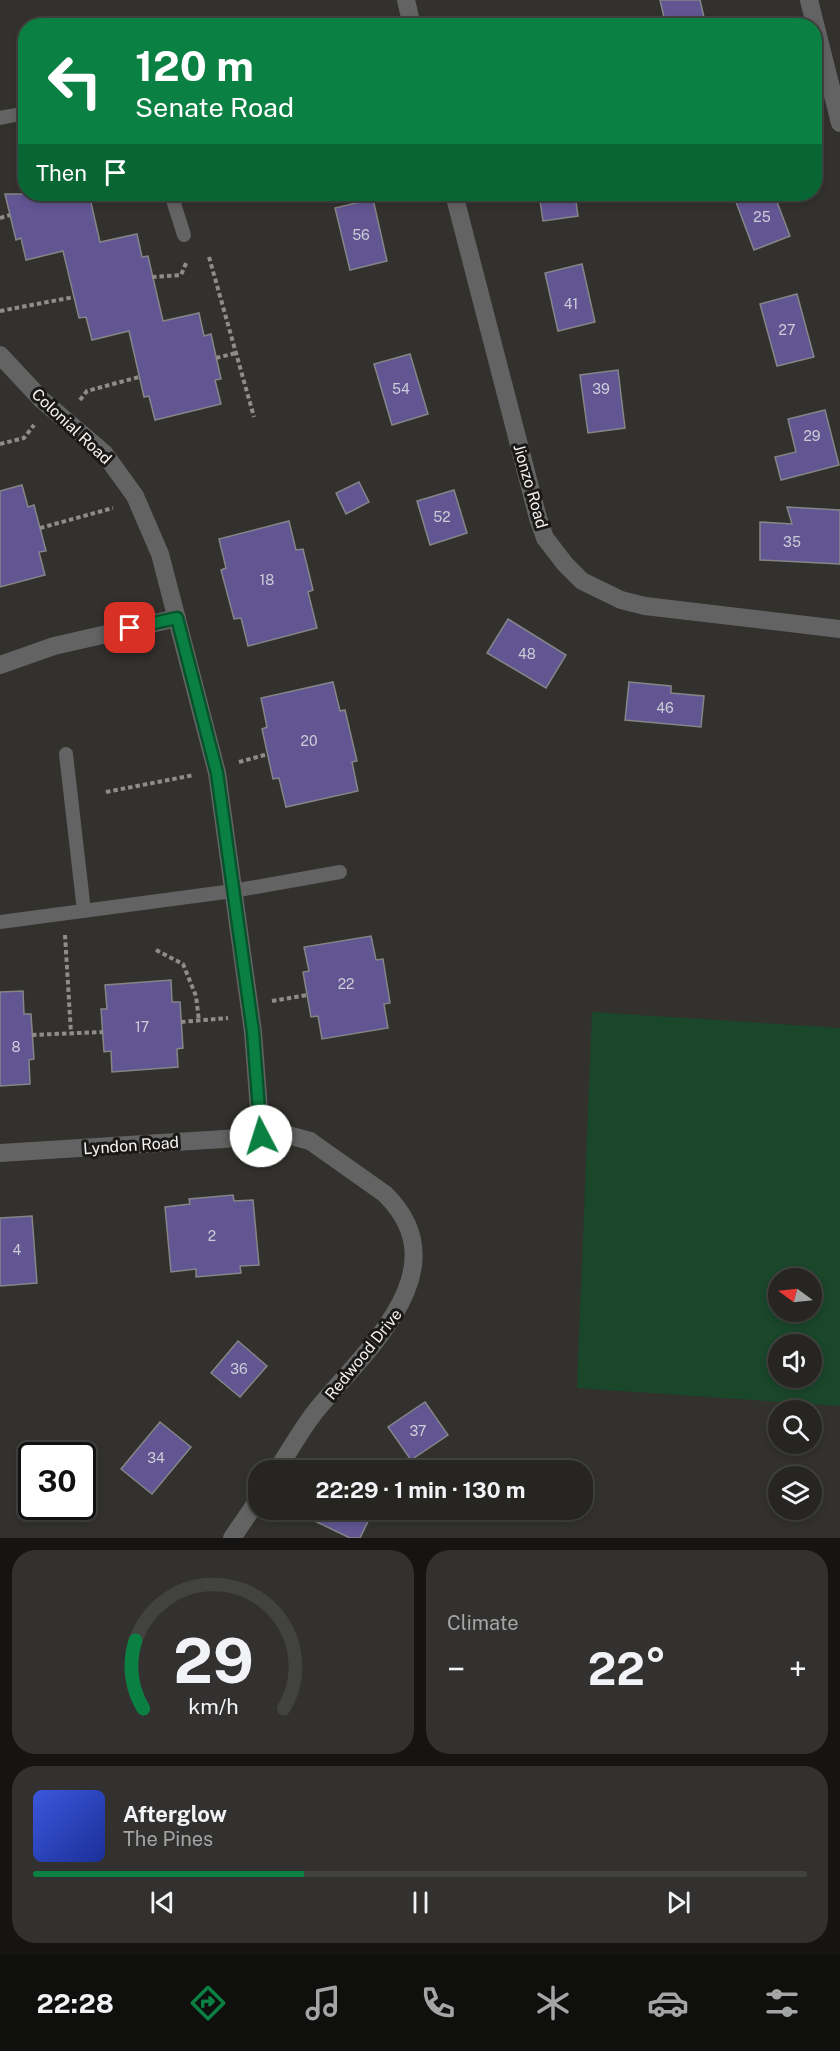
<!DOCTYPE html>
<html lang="en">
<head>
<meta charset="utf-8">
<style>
	:root { --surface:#262522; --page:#32312f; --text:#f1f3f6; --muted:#a4a5a5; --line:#424240; --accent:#0b8043 }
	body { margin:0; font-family:"Public Sans",sans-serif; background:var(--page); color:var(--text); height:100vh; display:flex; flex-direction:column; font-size:22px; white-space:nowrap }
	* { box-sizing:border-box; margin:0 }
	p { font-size:20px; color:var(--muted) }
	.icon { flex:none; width:33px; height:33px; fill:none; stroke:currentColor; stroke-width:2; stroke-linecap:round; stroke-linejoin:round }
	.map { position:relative; height:1538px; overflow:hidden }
	.panel { display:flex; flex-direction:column; gap:12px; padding:12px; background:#151413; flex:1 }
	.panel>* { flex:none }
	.hud { position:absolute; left:18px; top:18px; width:804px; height:183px; border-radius:24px; box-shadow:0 3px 9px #0003,0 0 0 2px var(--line); background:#0b8043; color:#fff; overflow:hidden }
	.needle { width:39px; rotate:285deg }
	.fabs { position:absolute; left:768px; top:1268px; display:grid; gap:12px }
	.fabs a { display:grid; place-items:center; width:54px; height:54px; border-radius:50%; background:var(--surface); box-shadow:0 3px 9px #0003,0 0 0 2px var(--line); font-size:30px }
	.speed { position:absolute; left:18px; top:1442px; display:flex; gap:12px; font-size:30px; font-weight:700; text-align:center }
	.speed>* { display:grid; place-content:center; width:78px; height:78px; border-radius:50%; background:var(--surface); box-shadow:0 3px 9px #0003,0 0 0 2px var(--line); line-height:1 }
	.speed .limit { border:3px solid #111; border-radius:9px; background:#fff; color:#111 }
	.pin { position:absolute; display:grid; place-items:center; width:51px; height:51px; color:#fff; margin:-26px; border-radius:12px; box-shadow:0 3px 9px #0006 }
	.me { position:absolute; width:66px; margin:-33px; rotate:355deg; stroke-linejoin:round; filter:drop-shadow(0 0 4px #0008) }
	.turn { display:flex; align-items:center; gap:21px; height:126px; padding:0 18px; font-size:27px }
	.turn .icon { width:78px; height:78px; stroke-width:2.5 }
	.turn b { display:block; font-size:42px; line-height:51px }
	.then { display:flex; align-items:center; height:57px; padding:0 18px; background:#0003; gap:12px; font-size:22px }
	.big { font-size:45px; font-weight:700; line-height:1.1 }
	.panel .widget { flex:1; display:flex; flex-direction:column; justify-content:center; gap:9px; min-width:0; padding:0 21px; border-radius:24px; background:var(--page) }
	.panel .dial { align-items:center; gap:0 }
	.dial svg { height:156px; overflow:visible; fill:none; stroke:var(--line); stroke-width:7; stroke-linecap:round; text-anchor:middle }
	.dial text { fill:var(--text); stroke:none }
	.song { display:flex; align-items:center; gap:18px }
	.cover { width:72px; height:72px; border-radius:9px; background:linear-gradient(135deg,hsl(230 70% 55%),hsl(230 70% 35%)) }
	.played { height:6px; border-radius:3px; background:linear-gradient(90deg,var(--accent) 35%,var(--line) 35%) }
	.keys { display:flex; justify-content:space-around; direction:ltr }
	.heat { display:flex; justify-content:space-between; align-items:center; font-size:33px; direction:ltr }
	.panel .tiles { flex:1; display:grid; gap:12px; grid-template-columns:1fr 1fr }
	.widget:last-child { grid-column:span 2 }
	.trip { position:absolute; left:248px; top:1460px; width:345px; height:60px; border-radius:24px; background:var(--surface); box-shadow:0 3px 9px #0003,0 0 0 2px var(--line); font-weight:700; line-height:60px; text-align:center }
	.menu { display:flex; height:96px; justify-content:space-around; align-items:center; background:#0f0f0e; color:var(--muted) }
	.menu .icon { width:42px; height:42px }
	.menu .selected { color:var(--accent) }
	.menu b { font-size:27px; color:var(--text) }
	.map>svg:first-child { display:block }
</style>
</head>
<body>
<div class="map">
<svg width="840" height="1538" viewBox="0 0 840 1538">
	<rect width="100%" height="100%" fill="#32312e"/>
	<path fill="#1a462a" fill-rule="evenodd" d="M592 1012 840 1028V1406L577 1388ZM778 1278H812V1311H778ZM778 1344H812V1377H778Z"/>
	<g fill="#615692" stroke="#858588" stroke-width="1.5">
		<polygon points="660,0 700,0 706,26 666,26"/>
		<polygon points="5,194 89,194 100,242 137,234 142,257 148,256 163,321 199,313 204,336 211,334 221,379 215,380 221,404 155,420 149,396 144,397 129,331 92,340 86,317 79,318 63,251 26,260 21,238 16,240"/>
		<polygon points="539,194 575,194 578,216 543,221"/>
		<polygon points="733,194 774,194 790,236 754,250"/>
		<polygon points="373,199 387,261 350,270 335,208"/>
		<polygon points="582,264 595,322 558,331 545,273"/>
		<polygon points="797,294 814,357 777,366 760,304"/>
		<polygon points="410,354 428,414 392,425 374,364"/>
		<polygon points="618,370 625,428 588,433 580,375"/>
		<polygon points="825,410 839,465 781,480 775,457 796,452 788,419"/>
		<polygon points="359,482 369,502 346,514 336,493"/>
		<polygon points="22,485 28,507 34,505 46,551 39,552 45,575 0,587 0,491"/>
		<polygon points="454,490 467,533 430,545 417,501"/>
		<polygon points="787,507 840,510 840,564 760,560 760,522 792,524"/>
		<polygon points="289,521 296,550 303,549 313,590 308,592 317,628 248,646 241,618 234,619 221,570 226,568 219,539"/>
		<polygon points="508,619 566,655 546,688 487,653"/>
		<polygon points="333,682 340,711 345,710 357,761 352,762 358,791 286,807 279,778 273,779 262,729 267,727 261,698"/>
		<polygon points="629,682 671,686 671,693 704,696 701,727 625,720"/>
		<polygon points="371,936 376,960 383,959 390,1003 384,1004 388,1028 322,1039 318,1016 311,1017 303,972 309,971 304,947"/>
		<polygon points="171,980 172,1002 180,1002 183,1048 177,1049 178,1067 112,1072 111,1051 104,1052 101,1009 107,1009 105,985"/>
		<polygon points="23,991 24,1014 31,1014 34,1059 29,1060 30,1084 0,1086 0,992"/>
		<polygon points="233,1195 234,1201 253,1200 259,1265 240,1266 241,1273 196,1277 196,1269 171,1272 165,1207 190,1204 189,1199"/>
		<polygon points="32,1216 37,1283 0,1286 0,1218"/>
		<polygon points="238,1341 267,1366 240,1397 211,1373"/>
		<polygon points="425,1402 448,1435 411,1460 388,1427"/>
		<polygon points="160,1422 191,1447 152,1494 121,1469"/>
		<polygon points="290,1509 374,1509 360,1538 350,1538"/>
	</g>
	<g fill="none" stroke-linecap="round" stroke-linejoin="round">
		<g stroke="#8e8d8a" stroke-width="4" stroke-dasharray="4.5 3" stroke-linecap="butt">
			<polyline points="89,196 106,194"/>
			<polyline points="0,218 10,215"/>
			<polyline points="209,257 254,417"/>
			<polyline points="152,277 181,275 187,261"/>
			<polyline points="0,311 74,297"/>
			<polyline points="216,358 236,353"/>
			<polyline points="80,400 87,391 139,377"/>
			<polyline points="0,444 24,438 34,425"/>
			<polyline points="40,528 113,508"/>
			<polyline points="239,762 268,754"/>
			<polyline points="106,792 194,775"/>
			<polyline points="65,935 71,1033"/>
			<polyline points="156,950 183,964 196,996 199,1021"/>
			<polyline points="272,1001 307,995"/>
			<polyline points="181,1022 228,1018"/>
			<polyline points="32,1035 103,1032"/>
		</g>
		<g stroke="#646364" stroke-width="14">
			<polyline points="0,118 26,113"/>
			<polyline points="171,194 184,235"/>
			<polyline points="66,754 84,911"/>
			<polyline points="0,922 233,891 340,872"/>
		</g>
		<g stroke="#646364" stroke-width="18">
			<polyline points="406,0 412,26"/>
			<polyline points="809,0 840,123"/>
			<polyline points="454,194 538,518 545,538 565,564 582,581 621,600 645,606 840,629"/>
			<polyline points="0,355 42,400 104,453 135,496 160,554 217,773 253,1032 261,1136"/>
			<polyline points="0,665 54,646 177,618"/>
			<path d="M0 1153 288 1135 310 1141 385 1194C463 1271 362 1353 315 1412 301 1430 290 1450 277 1470"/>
			<polyline points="232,1538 258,1500"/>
		</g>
	</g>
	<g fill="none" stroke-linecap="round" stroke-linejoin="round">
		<g stroke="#07532c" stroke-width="15">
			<polyline id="route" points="130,628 177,618 217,773 253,1032 261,1136"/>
		</g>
		<use href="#route" stroke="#0b8043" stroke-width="10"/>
	</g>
	<g text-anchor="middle" stroke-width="6" stroke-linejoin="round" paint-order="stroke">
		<g font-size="14" fill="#cfccd9">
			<text x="762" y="222">25</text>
			<text x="361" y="240">56</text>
			<text x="571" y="309">41</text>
			<text x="787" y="335">27</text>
			<text x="401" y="394">54</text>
			<text x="601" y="394">39</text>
			<text x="812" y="441">29</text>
			<text x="442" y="522">52</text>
			<text x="792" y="547">35</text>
			<text x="267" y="585">18</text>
			<text x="527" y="659">48</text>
			<text x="665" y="713">46</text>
			<text x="309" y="746">20</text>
			<text x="346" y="989">22</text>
			<text x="142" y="1032">17</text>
			<text x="16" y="1052">8</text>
			<text x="212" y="1241">2</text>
			<text x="17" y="1255">4</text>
			<text x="239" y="1374">36</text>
			<text x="418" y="1436">37</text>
			<text x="156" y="1463">34</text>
		</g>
		<g font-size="16" fill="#f4f3f1" stroke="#1a1918">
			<text transform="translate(72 426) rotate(43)" y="6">Colonial Road</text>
			<text transform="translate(531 486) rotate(74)" y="6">Jionzo Road</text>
			<text transform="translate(131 1145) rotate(-4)" y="6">Lyndon Road</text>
			<text transform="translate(363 1354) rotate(-51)" y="6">Redwood Drive</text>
		</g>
	</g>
</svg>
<div class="fabs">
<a><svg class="needle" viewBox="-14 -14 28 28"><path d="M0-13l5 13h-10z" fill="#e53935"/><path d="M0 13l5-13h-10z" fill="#a4a5a5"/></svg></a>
<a><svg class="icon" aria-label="sound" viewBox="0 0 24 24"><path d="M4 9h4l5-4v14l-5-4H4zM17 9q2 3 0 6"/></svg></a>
<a><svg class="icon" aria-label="search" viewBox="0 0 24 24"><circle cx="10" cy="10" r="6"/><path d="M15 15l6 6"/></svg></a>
<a><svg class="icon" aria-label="layers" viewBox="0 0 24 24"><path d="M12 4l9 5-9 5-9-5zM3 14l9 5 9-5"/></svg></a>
</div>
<div class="speed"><div class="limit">30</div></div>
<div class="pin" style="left:130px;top:628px;background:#d93025"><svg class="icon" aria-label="arrive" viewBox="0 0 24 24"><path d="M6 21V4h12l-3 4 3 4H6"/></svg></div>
<svg class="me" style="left:261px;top:1136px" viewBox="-20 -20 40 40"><circle r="19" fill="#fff"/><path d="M0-13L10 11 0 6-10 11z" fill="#0b8043"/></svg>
<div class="trip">22:29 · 1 min · 130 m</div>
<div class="hud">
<div class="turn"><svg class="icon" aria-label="left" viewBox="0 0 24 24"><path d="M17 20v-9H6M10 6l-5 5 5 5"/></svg><div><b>120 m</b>Senate Road</div></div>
<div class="then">Then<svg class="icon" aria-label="arrive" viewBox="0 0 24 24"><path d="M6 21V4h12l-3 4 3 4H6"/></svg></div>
</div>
</div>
<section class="panel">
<div class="tiles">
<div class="widget dial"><svg viewBox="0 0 100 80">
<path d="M14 69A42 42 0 1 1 86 69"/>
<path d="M14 69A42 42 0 0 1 10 34" stroke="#0b8043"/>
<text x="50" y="56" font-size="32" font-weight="700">29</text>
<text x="50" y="72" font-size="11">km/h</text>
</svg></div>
<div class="widget"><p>Climate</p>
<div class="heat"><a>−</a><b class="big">22°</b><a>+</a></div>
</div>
<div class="widget">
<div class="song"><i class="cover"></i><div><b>Afterglow</b><p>The Pines</p></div></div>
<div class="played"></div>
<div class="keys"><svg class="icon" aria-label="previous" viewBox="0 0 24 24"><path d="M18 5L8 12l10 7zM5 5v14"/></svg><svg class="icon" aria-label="pause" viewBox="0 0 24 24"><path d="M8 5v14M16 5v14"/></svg><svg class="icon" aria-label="next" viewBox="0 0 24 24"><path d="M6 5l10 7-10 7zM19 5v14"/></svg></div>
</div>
</div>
</section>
<nav class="menu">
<b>22:28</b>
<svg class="icon selected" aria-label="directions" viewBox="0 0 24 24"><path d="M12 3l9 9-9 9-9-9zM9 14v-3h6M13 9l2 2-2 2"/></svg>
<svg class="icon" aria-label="music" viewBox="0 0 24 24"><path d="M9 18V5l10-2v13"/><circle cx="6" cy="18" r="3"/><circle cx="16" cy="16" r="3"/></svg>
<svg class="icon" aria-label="phone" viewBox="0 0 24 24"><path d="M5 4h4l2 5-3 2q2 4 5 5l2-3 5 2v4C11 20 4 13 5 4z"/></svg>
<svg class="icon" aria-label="climate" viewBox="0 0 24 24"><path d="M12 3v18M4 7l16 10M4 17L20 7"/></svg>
<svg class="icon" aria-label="car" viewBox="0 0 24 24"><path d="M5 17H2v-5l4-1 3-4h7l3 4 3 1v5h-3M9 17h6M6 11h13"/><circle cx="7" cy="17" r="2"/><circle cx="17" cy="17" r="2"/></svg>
<svg class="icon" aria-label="filters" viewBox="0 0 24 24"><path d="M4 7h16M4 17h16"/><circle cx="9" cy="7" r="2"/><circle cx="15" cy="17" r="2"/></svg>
</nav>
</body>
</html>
